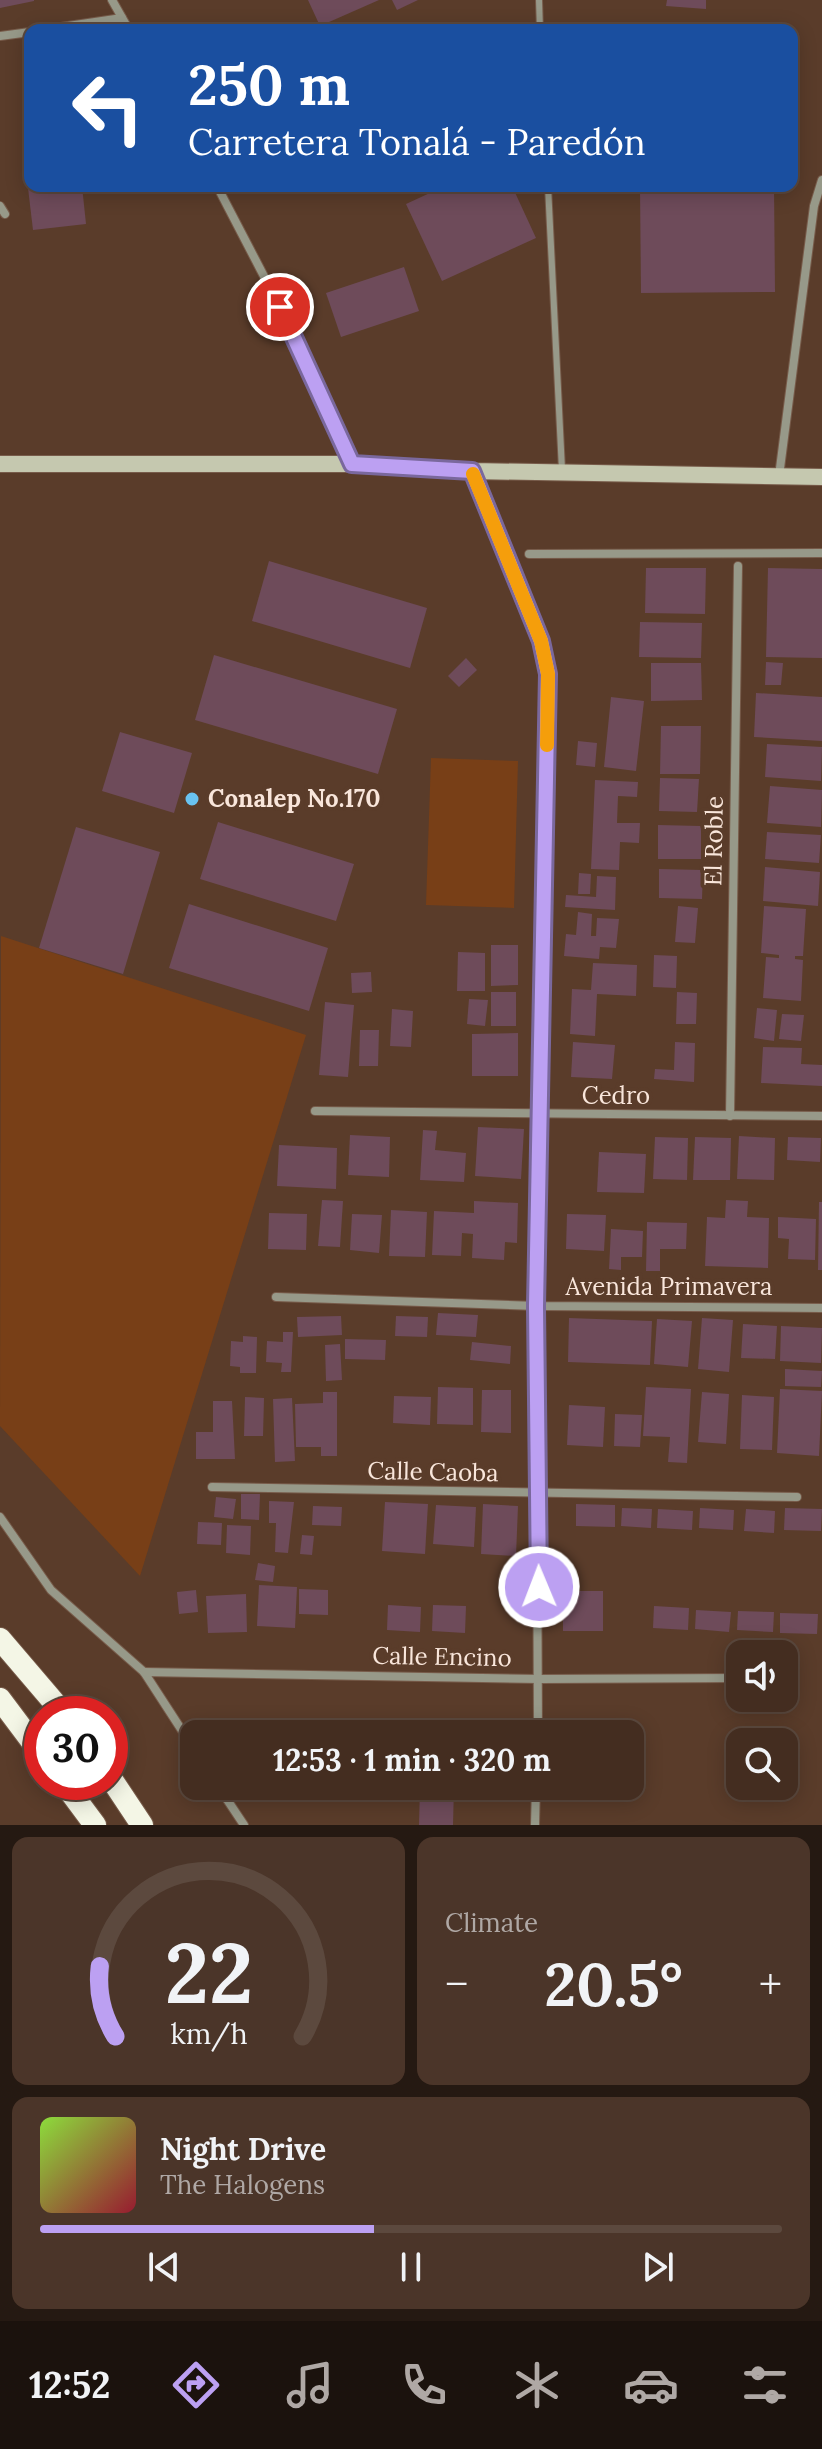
<!DOCTYPE html>
<html lang="en">
<head>
<meta charset="utf-8">
<style>
	:root { --surface:#442d20; --page:#4b3529; --text:#f1f3f6; --muted:#afa8a5; --line:#5c493e; --accent:#bca0f2 }
	body { margin:0; font-family:Lora,serif; background:var(--page); color:var(--text); height:100vh; display:flex; flex-direction:column; font-size:30px; white-space:nowrap }
	* { box-sizing:border-box; margin:0 }
	p { font-size:26px; color:var(--muted) }
	.icon { flex:none; width:44px; height:44px; fill:none; stroke:currentColor; stroke-width:2; stroke-linecap:round; stroke-linejoin:round }
	.map { position:relative; height:1825px; overflow:hidden }
	.details { display:flex; flex-direction:column; gap:12px; padding:12px; background:#251912; flex:1 }
	.details>* { flex:none }
	.guide { position:absolute; left:24px; top:24px; width:774px; height:168px; border-radius:16px; box-shadow:0 4px 20px #0003,0 0 0 2px var(--line); background:#1a4fa0; color:#fff; overflow:hidden }
	.fabs { position:absolute; left:726px; top:1640px; display:grid; gap:16px }
	.fabs a { display:grid; place-items:center; width:72px; height:72px; border-radius:16px; background:var(--surface); box-shadow:0 4px 20px #0003,0 0 0 2px var(--line); font-size:40px }
	.speed { position:absolute; left:24px; top:1696px; display:flex; gap:16px; font-size:40px; font-weight:700; text-align:center }
	.speed>* { display:grid; place-content:center; width:104px; height:104px; border-radius:50%; background:var(--surface); box-shadow:0 4px 20px #0003,0 0 0 2px var(--line); line-height:1 }
	.speed .limit { border:12px solid #d22; background:#fff; color:#111 }
	.pin { position:absolute; display:grid; place-items:center; width:68px; height:68px; color:#fff; margin:-34px; border:4px solid #fff; border-radius:50%; box-shadow:0 2px 8px #0007 }
	.me { position:absolute; width:88px; margin:-44px; rotate:359deg; stroke-linejoin:round; filter:drop-shadow(0 0 6px #0008) }
	.turn { display:flex; align-items:center; gap:28px; height:168px; padding:0 32px; font-size:36px }
	.turn .icon { width:104px; height:104px; stroke-width:2.5 }
	.turn b { display:block; font-size:56px; line-height:68px }
	.big { font-size:60px; font-weight:700; line-height:1.1 }
	.details .card { flex:1; display:flex; flex-direction:column; justify-content:center; gap:12px; min-width:0; padding:0 28px; border-radius:16px; background:var(--page) }
	.details .dial { align-items:center; gap:0 }
	.dial svg { height:208px; overflow:visible; fill:none; stroke:var(--line); stroke-width:7; stroke-linecap:round; text-anchor:middle }
	.dial text { fill:var(--text); stroke:none }
	.song { display:flex; align-items:center; gap:24px }
	.cover { width:96px; height:96px; border-radius:12px; background:linear-gradient(135deg,hsl(90 70% 55%),hsl(350 70% 35%)) }
	.played { height:8px; border-radius:4px; background:linear-gradient(90deg,var(--accent) 45%,var(--line) 45%) }
	.keys { display:flex; justify-content:space-around; direction:ltr }
	.heat { display:flex; justify-content:space-between; align-items:center; font-size:44px; direction:ltr }
	.details .tiles { flex:1; display:grid; gap:12px; grid-template-columns:1fr 1fr }
	.card:last-child { grid-column:span 2 }
	.trip { position:absolute; left:180px; top:1720px; width:464px; height:80px; border-radius:16px; background:var(--surface); box-shadow:0 4px 20px #0003,0 0 0 2px var(--line); font-weight:700; line-height:80px; text-align:center }
	.dock { display:flex; height:128px; justify-content:space-around; align-items:center; background:#1b120d; color:var(--muted) }
	.dock .icon { width:56px; height:56px }
	.dock .active { color:var(--accent) }
	.dock b { font-size:36px; color:var(--text) }
	.map>svg:first-child { display:block }
</style>
</head>
<body>
<div class="map">
<svg width="822" height="1825" viewBox="0 0 822 1825">
	<rect width="100%" height="100%" fill="#5a3c2a"/>
	<g fill="#783f17">
		<polygon points="431,758 518,761 514,908 426,905"/>
		<polygon points="1,936 306,1035 140,1576 0,1426"/>
	</g>
	<g fill="#6e4b5a">
		<polygon points="0,0 34,0 34,1 0,8"/>
		<polygon points="308,0 379,0 320,26"/>
		<polygon points="392,0 418,0 397,10"/>
		<polygon points="667,0 706,0 706,9 666,6"/>
		<polygon points="82,186 86,224 33,230 28,188"/>
		<polygon points="399,186 419,186 403,194"/>
		<polygon points="445,186 512,186 536,238 442,281 406,204"/>
		<polygon points="640,186 774,186 775,292 641,293"/>
		<polygon points="404,267 419,311 341,337 326,293"/>
		<polygon points="269,561 427,608 410,668 252,621"/>
		<polygon points="646,568 706,568 705,614 645,613"/>
		<polygon points="768,568 822,569 822,658 766,657"/>
		<polygon points="640,622 702,623 701,658 639,657"/>
		<polygon points="214,655 397,709 378,774 195,720"/>
		<polygon points="466,658 477,670 459,687 448,676"/>
		<polygon points="766,662 783,663 781,685 765,685"/>
		<polygon points="651,663 701,663 702,700 651,701"/>
		<polygon points="756,693 822,697 822,741 754,737"/>
		<polygon points="611,697 644,701 636,771 604,767"/>
		<polygon points="661,726 701,726 700,774 660,774"/>
		<polygon points="120,732 192,753 174,813 102,791"/>
		<polygon points="578,741 597,743 595,767 576,765"/>
		<polygon points="767,744 822,747 821,781 765,777"/>
		<polygon points="660,778 699,779 697,812 659,811"/>
		<polygon points="595,780 638,782 637,797 618,796 617,823 640,823 639,843 620,842 619,870 591,869"/>
		<polygon points="770,786 822,790 821,827 767,823"/>
		<polygon points="218,822 354,864 336,921 200,879"/>
		<polygon points="658,825 701,826 701,859 658,859"/>
		<polygon points="76,827 160,852 123,974 39,948"/>
		<polygon points="767,832 821,835 819,863 765,859"/>
		<polygon points="765,867 820,872 818,906 763,901"/>
		<polygon points="659,869 703,870 702,899 659,898"/>
		<polygon points="579,873 591,874 590,894 578,894"/>
		<polygon points="597,876 616,877 615,910 565,907 566,895 596,897"/>
		<polygon points="189,904 328,948 309,1011 169,968"/>
		<polygon points="678,906 698,908 695,943 675,942"/>
		<polygon points="764,906 806,909 803,956 795,956 795,959 803,960 801,1001 763,998 766,957 779,958 779,955 761,953"/>
		<polygon points="578,912 592,914 591,936 596,936 597,918 619,919 616,948 600,947 599,959 564,956 566,934 576,935"/>
		<polygon points="491,945 518,945 518,985 491,986"/>
		<polygon points="458,952 485,953 485,991 457,991"/>
		<polygon points="654,955 677,956 676,988 653,987"/>
		<polygon points="593,963 637,965 636,996 597,994 595,1036 570,1034 572,989 591,990"/>
		<polygon points="371,972 372,992 352,993 351,973"/>
		<rect x="491" y="992" width="25" height="34"/>
		<polygon points="677,992 697,993 696,1024 676,1024"/>
		<polygon points="469,999 488,1000 485,1026 467,1024"/>
		<polygon points="325,1002 354,1005 348,1077 319,1075"/>
		<polygon points="757,1008 777,1010 774,1041 754,1038"/>
		<polygon points="392,1009 413,1011 411,1047 390,1046"/>
		<polygon points="782,1014 804,1015 801,1041 779,1039"/>
		<polygon points="360,1030 379,1030 378,1066 359,1066"/>
		<polygon points="518,1033 518,1076 472,1076 472,1034"/>
		<polygon points="573,1042 615,1045 612,1079 571,1077"/>
		<polygon points="675,1042 695,1043 694,1082 654,1079 655,1069 674,1070"/>
		<polygon points="763,1047 802,1048 801,1064 822,1065 822,1086 761,1083"/>
		<polygon points="478,1127 524,1129 521,1179 475,1176"/>
		<polygon points="423,1130 437,1131 435,1150 466,1153 464,1182 420,1180"/>
		<polygon points="350,1135 390,1137 389,1177 348,1175"/>
		<polygon points="739,1136 775,1138 774,1180 737,1179"/>
		<polygon points="655,1137 688,1138 687,1180 653,1179"/>
		<polygon points="695,1137 731,1138 730,1180 693,1180"/>
		<polygon points="788,1137 821,1138 820,1162 787,1160"/>
		<polygon points="279,1145 337,1148 336,1189 277,1186"/>
		<polygon points="599,1152 646,1154 644,1193 597,1192"/>
		<polygon points="322,1200 343,1201 340,1247 318,1246"/>
		<polygon points="726,1200 748,1201 747,1217 769,1218 768,1268 705,1266 707,1217 725,1218"/>
		<polygon points="474,1201 518,1203 517,1243 505,1242 504,1260 472,1258 473,1234 462,1233 461,1256 432,1255 434,1211 474,1213"/>
		<polygon points="819,1202 822,1202 822,1270 818,1270"/>
		<polygon points="391,1210 427,1212 425,1257 389,1256"/>
		<polygon points="269,1213 307,1214 306,1250 268,1249"/>
		<polygon points="352,1214 382,1215 379,1253 350,1250"/>
		<polygon points="567,1214 606,1215 604,1251 566,1249"/>
		<polygon points="778,1217 816,1219 815,1260 788,1259 789,1239 778,1238"/>
		<polygon points="647,1222 687,1223 686,1249 660,1249 660,1271 646,1271"/>
		<polygon points="611,1229 643,1231 642,1257 621,1257 621,1270 609,1269"/>
		<polygon points="438,1313 478,1315 476,1337 436,1335"/>
		<polygon points="341,1316 342,1335 298,1337 297,1317"/>
		<polygon points="396,1316 428,1317 427,1337 395,1336"/>
		<polygon points="569,1318 652,1321 650,1365 568,1362"/>
		<polygon points="702,1318 733,1320 729,1372 698,1369"/>
		<polygon points="657,1319 692,1321 688,1367 654,1364"/>
		<polygon points="743,1324 777,1326 775,1359 741,1358"/>
		<polygon points="781,1326 822,1328 821,1363 780,1361"/>
		<polygon points="283,1332 293,1332 291,1372 281,1372 282,1363 266,1362 267,1341 283,1342"/>
		<polygon points="243,1336 257,1337 256,1373 240,1373 240,1367 230,1366 231,1341 243,1342"/>
		<polygon points="345,1339 386,1340 385,1360 345,1359"/>
		<polygon points="472,1342 511,1346 510,1364 470,1360"/>
		<polygon points="340,1344 342,1380 326,1381 325,1345"/>
		<polygon points="785,1369 822,1371 821,1387 785,1386"/>
		<polygon points="438,1387 473,1388 473,1425 437,1424"/>
		<polygon points="646,1387 691,1389 687,1463 668,1462 670,1437 643,1436"/>
		<polygon points="780,1389 822,1391 819,1456 777,1453"/>
		<polygon points="482,1390 511,1390 511,1433 481,1432"/>
		<polygon points="323,1392 337,1392 337,1456 321,1456 321,1447 296,1447 295,1404 323,1403"/>
		<polygon points="702,1392 729,1394 726,1444 698,1442"/>
		<polygon points="742,1395 774,1397 772,1450 740,1449"/>
		<polygon points="394,1396 431,1397 430,1425 393,1423"/>
		<polygon points="245,1397 264,1398 263,1436 244,1436"/>
		<polygon points="292,1398 295,1461 275,1462 273,1399"/>
		<polygon points="213,1401 232,1401 235,1459 196,1459 196,1432 213,1432"/>
		<polygon points="569,1405 605,1407 603,1447 567,1445"/>
		<polygon points="615,1414 642,1415 640,1447 614,1446"/>
		<polygon points="241,1494 260,1494 259,1520 241,1519"/>
		<polygon points="216,1497 236,1499 233,1519 214,1517"/>
		<polygon points="269,1501 294,1502 288,1553 275,1552 276,1523 269,1523"/>
		<polygon points="385,1502 428,1504 425,1554 382,1551"/>
		<polygon points="483,1504 518,1506 516,1556 481,1554"/>
		<polygon points="576,1504 615,1505 615,1527 576,1526"/>
		<polygon points="436,1505 476,1507 474,1547 433,1544"/>
		<polygon points="313,1506 342,1507 341,1526 312,1525"/>
		<polygon points="622,1508 652,1509 651,1528 621,1526"/>
		<polygon points="700,1508 734,1510 733,1530 699,1528"/>
		<polygon points="785,1508 822,1509 821,1531 784,1530"/>
		<polygon points="658,1509 693,1511 692,1530 657,1528"/>
		<polygon points="746,1509 775,1511 774,1533 744,1531"/>
		<polygon points="198,1522 222,1523 221,1545 197,1544"/>
		<polygon points="227,1525 251,1526 250,1555 226,1553"/>
		<polygon points="302,1535 314,1536 312,1555 300,1554"/>
		<polygon points="258,1563 275,1566 273,1582 255,1580"/>
		<polygon points="259,1585 297,1587 295,1628 257,1626"/>
		<polygon points="299,1589 328,1590 328,1615 299,1614"/>
		<polygon points="196,1590 198,1612 179,1614 177,1592"/>
		<polygon points="573,1591 603,1591 603,1631 563,1631 563,1610 573,1610"/>
		<polygon points="246,1594 247,1632 208,1633 206,1596"/>
		<polygon points="388,1605 421,1607 420,1632 387,1630"/>
		<polygon points="433,1605 466,1606 465,1633 432,1631"/>
		<polygon points="654,1606 689,1608 688,1630 653,1628"/>
		<polygon points="696,1610 731,1612 729,1632 695,1629"/>
		<polygon points="738,1611 774,1612 773,1632 737,1630"/>
		<polygon points="780,1613 818,1614 817,1634 780,1633"/>
		<polygon points="422,1721 456,1722 456,1734 422,1734"/>
		<polygon points="420,1786 454,1786 453,1825 419,1825"/>
		<polygon points="579,1786 617,1786 619,1795 581,1802"/>
	</g>
	<g fill="none" stroke-linecap="round" stroke-linejoin="round">
		<g stroke="#775b4a" stroke-width="8">
			<g id="service">
				<polyline points="539,0 540,30"/>
				<polyline points="548,186 562,470"/>
			</g>
		</g>
		<g stroke="#775b4a" stroke-width="10">
			<g id="minor">
				<polyline points="112,0 129,30"/>
				<polyline points="41,30 122,18"/>
				<polyline points="0,36 30,32"/>
				<polyline points="217,186 280,307 352,464"/>
				<polyline points="0,206 5,214"/>
				<polyline points="472,471 541,641 548,674 536,1306 538,1734"/>
				<polyline points="779,476 814,206 822,180"/>
				<polyline points="529,554 822,553"/>
				<polyline points="315,1111 822,1116"/>
				<polyline points="730,1116 738,566"/>
				<polyline points="276,1297 536,1306 822,1308"/>
				<polyline points="212,1487 797,1497"/>
				<polyline points="0,1517 51,1590 144,1672 194,1749"/>
				<polyline points="144,1672 540,1679 740,1678"/>
				<polyline points="218,1786 244,1825"/>
				<polyline points="535,1825 536,1786"/>
			</g>
		</g>
		<g stroke="#775b4a" stroke-width="18">
			<polyline id="secondary" points="0,464 352,464 472,471 822,477"/>
		</g>
		<g stroke="#775b4a" stroke-width="24">
			<g id="trunk">
				<polyline points="0,1639 64,1714"/>
				<polyline points="0,1699 42,1755"/>
				<polyline points="110,1777 142,1825"/>
				<polyline points="63,1782 95,1825"/>
			</g>
		</g>
		<use href="#service" stroke="#979989" stroke-width="6"/>
		<use href="#minor" stroke="#979989" stroke-width="8"/>
		<use href="#secondary" stroke="#c5c8af" stroke-width="16"/>
		<use href="#trunk" stroke="#f4f6e6" stroke-width="22"/>
	</g>
	<g fill="none" stroke-linecap="round" stroke-linejoin="round">
		<g stroke="#7a689d" stroke-width="20">
			<polyline id="route" points="280,307 352,464 472,471 541,641 548,674 536,1306 539,1587"/>
		</g>
		<use href="#route" stroke="#bca0f2" stroke-width="14"/>
		<polyline stroke="#f59e0b" stroke-width="14" points="473,474 541,641 548,674 547,745"/>
	</g>
	<circle fill="#69c3f1" stroke="#5a3c2a" stroke-width="3" cx="192" cy="799" r="8"/>
	<g text-anchor="middle" stroke-width="8" stroke-linejoin="round" paint-order="stroke">
		<g font-size="24" font-weight="bold" fill="#f9e6db" stroke="#5a3c2a" text-anchor="start">
			<text x="208" y="807">Conalep No.170</text>
		</g>
		<g font-size="24" fill="#f9e6db" stroke="#5a3c2a">
			<text transform="translate(714 841) rotate(-89)" y="8">El Roble</text>
			<text x="616" y="1104">Cedro</text>
			<text x="669" y="1295">Avenida Primavera</text>
			<text transform="translate(433 1472) rotate(1)" y="8">Calle Caoba</text>
			<text transform="translate(442 1657) rotate(1)" y="8">Calle Encino</text>
		</g>
	</g>
</svg>
<div class="fabs">
<a><svg class="icon" aria-label="sound" viewBox="0 0 24 24"><path d="M4 9h4l5-4v14l-5-4H4zM17 9q2 3 0 6"/></svg></a>
<a><svg class="icon" aria-label="search" viewBox="0 0 24 24"><circle cx="10" cy="10" r="6"/><path d="M15 15l6 6"/></svg></a>
</div>
<div class="speed"><div class="limit">30</div></div>
<div class="pin" style="left:280px;top:307px;background:#d93025"><svg class="icon" aria-label="arrive" viewBox="0 0 24 24"><path d="M6 21V4h12l-3 4 3 4H6"/></svg></div>
<svg class="me" style="left:539px;top:1587px" viewBox="-20 -20 40 40"><circle r="17" fill="#bca0f2" stroke="#fff" stroke-width="3"/><path d="M0-11L8 9 0 5-8 9z" fill="#fff"/></svg>
<div class="trip">12:53 · 1 min · 320 m</div>
<div class="guide">
<div class="turn"><svg class="icon" aria-label="left" viewBox="0 0 24 24"><path d="M17 20v-9H6M10 6l-5 5 5 5"/></svg><div><b>250 m</b>Carretera Tonalá - Paredón</div></div>
</div>
</div>
<section class="details">
<div class="tiles">
<div class="card dial"><svg viewBox="0 0 100 80">
<path d="M14 69A42 42 0 1 1 86 69"/>
<path d="M14 69A42 42 0 0 1 8 42" stroke="#bca0f2"/>
<text x="50" y="56" font-size="32" font-weight="700">22</text>
<text x="50" y="72" font-size="11">km/h</text>
</svg></div>
<div class="card"><p>Climate</p>
<div class="heat"><a>−</a><b class="big">20.5°</b><a>+</a></div>
</div>
<div class="card">
<div class="song"><i class="cover"></i><div><b>Night Drive</b><p>The Halogens</p></div></div>
<div class="played"></div>
<div class="keys"><svg class="icon" aria-label="previous" viewBox="0 0 24 24"><path d="M18 5L8 12l10 7zM5 5v14"/></svg><svg class="icon" aria-label="pause" viewBox="0 0 24 24"><path d="M8 5v14M16 5v14"/></svg><svg class="icon" aria-label="next" viewBox="0 0 24 24"><path d="M6 5l10 7-10 7zM19 5v14"/></svg></div>
</div>
</div>
</section>
<nav class="dock">
<b>12:52</b>
<svg class="icon active" aria-label="directions" viewBox="0 0 24 24"><path d="M12 3l9 9-9 9-9-9zM9 14v-3h6M13 9l2 2-2 2"/></svg>
<svg class="icon" aria-label="music" viewBox="0 0 24 24"><path d="M9 18V5l10-2v13"/><circle cx="6" cy="18" r="3"/><circle cx="16" cy="16" r="3"/></svg>
<svg class="icon" aria-label="phone" viewBox="0 0 24 24"><path d="M5 4h4l2 5-3 2q2 4 5 5l2-3 5 2v4C11 20 4 13 5 4z"/></svg>
<svg class="icon" aria-label="climate" viewBox="0 0 24 24"><path d="M12 3v18M4 7l16 10M4 17L20 7"/></svg>
<svg class="icon" aria-label="car" viewBox="0 0 24 24"><path d="M5 17H2v-5l4-1 3-4h7l3 4 3 1v5h-3M9 17h6M6 11h13"/><circle cx="7" cy="17" r="2"/><circle cx="17" cy="17" r="2"/></svg>
<svg class="icon" aria-label="filters" viewBox="0 0 24 24"><path d="M4 7h16M4 17h16"/><circle cx="9" cy="7" r="2"/><circle cx="15" cy="17" r="2"/></svg>
</nav>
</body>
</html>
